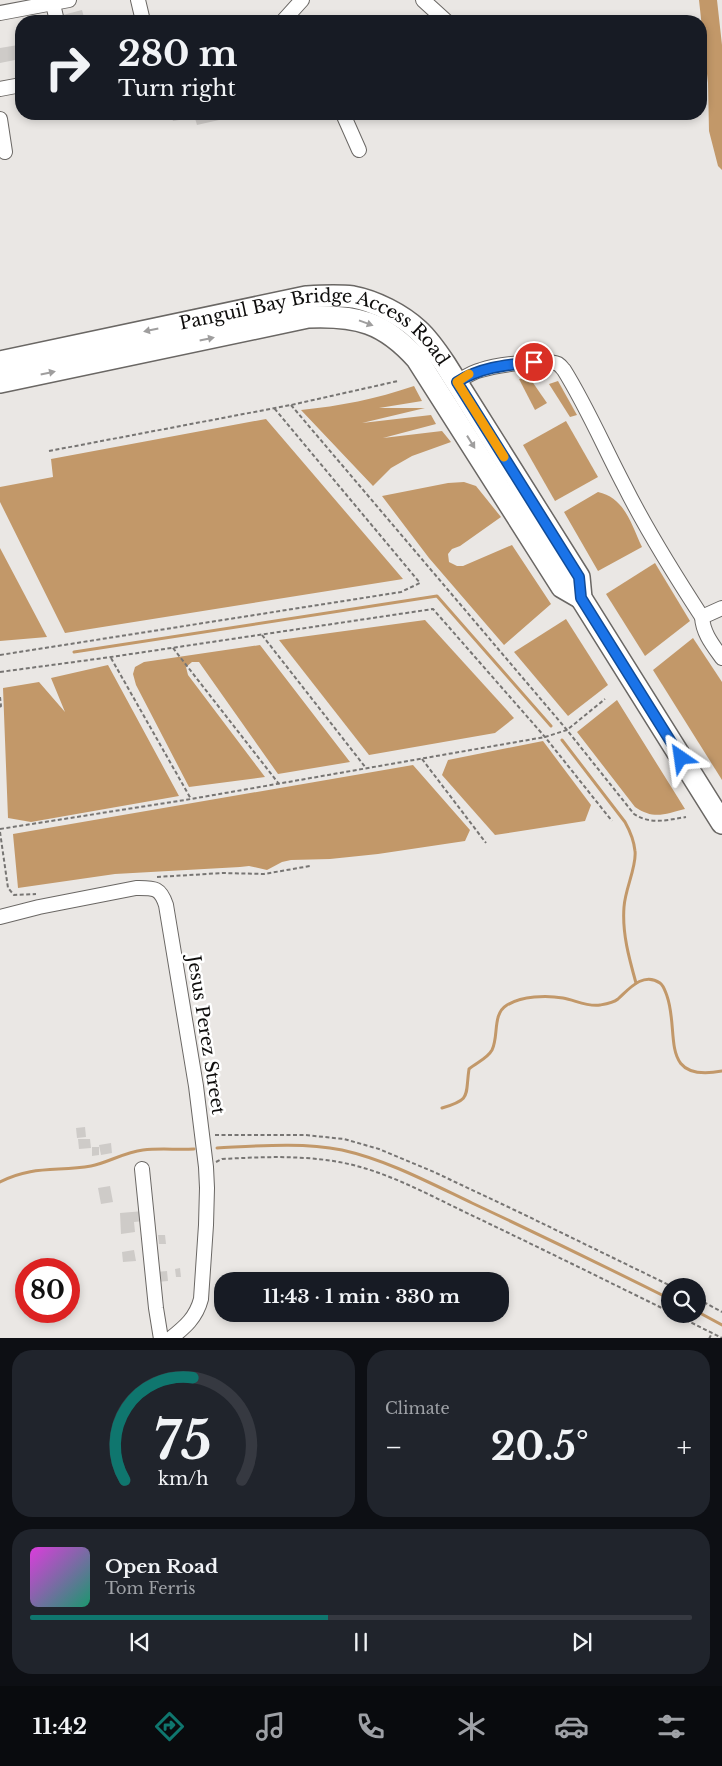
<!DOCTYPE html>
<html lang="en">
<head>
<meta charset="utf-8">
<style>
	:root { --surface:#171b24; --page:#20242c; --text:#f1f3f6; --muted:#9ea1a6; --line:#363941; --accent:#0f766e }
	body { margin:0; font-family:"Libre Baskerville",serif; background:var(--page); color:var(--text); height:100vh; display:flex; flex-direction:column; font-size:19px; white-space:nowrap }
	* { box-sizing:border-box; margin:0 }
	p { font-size:16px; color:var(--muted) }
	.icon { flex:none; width:28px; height:28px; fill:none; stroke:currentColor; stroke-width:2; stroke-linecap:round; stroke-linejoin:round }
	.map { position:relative; height:1338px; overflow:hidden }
	.side { display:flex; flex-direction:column; gap:12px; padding:12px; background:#0d0f14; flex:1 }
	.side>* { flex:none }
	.hud { position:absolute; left:15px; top:15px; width:692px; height:105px; border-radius:20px; box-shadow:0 2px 8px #0003; background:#171b24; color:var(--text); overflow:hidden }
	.controls { position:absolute; left:661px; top:1278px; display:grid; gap:10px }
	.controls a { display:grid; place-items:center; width:45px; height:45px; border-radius:50%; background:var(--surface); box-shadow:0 2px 8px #0003; font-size:25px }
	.speed { position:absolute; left:15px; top:1258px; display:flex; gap:10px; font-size:25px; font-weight:700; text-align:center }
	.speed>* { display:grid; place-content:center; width:65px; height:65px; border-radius:50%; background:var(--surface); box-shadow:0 2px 8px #0003; line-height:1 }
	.speed .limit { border:8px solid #d22; background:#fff; color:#111 }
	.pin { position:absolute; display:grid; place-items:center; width:42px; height:42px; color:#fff; margin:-21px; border:2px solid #fff; border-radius:50%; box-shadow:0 1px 5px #0007 }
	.me { position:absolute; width:55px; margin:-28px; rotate:328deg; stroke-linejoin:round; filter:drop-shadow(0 0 4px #0008) }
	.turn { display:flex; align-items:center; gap:18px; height:105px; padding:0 20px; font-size:22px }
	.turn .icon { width:65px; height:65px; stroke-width:2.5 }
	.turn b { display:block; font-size:35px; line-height:42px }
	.big { font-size:38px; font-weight:700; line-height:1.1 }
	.side .tile { flex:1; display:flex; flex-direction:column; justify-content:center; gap:8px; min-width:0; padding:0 18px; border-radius:20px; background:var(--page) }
	.side .dial { align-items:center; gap:0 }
	.dial svg { height:130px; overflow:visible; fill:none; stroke:var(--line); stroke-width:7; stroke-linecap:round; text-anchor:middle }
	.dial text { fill:var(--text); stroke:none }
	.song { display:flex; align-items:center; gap:15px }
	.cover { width:60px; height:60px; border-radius:8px; background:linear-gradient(135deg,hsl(300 70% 55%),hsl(160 70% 35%)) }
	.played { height:5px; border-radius:2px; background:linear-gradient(90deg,var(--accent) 45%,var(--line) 45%) }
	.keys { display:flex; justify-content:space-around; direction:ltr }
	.heat { display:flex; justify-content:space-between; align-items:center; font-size:28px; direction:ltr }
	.side .tiles { flex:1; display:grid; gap:12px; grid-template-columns:1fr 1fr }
	.tile:last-child { grid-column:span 2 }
	.trip { position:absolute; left:214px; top:1272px; width:295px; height:50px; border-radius:20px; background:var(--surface); box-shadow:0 2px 8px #0003; font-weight:700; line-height:50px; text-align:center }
	.menu { display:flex; height:80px; justify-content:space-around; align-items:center; background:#090b0e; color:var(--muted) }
	.menu .icon { width:35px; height:35px }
	.menu .on { color:var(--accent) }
	.menu b { font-size:22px; color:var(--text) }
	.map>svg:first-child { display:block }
</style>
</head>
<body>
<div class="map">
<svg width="722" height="1339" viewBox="0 0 722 1339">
	<rect width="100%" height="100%" fill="#eae7e4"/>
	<g fill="#c29869">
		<polygon points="699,0 717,0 722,45 722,170 718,166 709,131 708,83"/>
		<polygon points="529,377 547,403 535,410 519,379"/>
		<polygon points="558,381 577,415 570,417 549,384"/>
		<path d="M414 386 422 401 379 408H425L362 423 431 415 436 424 383 438 442 431 451 442 412 456 391 468 373 486 301 410C340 406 376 399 414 386Z"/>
		<polygon points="266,419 403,579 65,633 0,502 0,487 53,477 51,459"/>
		<polygon points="566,421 598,477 555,501 523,445"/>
		<polygon points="464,482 476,486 501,517 460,546 452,549 448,554 449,562 457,566 463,566 512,545 551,604 504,645 429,558 382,496 448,483"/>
		<path d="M598 492C625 498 631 524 642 547L598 571 564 512Z"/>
		<polygon points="0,548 47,637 0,641"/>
		<polygon points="655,563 690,621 645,656 606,594"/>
		<polygon points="566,619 608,685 568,716 514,652"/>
		<polygon points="425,620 514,718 495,733 369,755 279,640"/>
		<polygon points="693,638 722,682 722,780 653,670"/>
		<polygon points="260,645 350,762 278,774 199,662 192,662 186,667 188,675 265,777 189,787 136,685 133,674 135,667 144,662"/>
		<polygon points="108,665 179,796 31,822 8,818 3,688 39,682 65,712 51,678"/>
		<path d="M617 700 685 809C665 814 654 820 635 807L577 732Z"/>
		<polygon points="543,741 591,805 585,821 495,835 442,775 448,760"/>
		<polygon points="413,765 470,830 465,841 378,854 330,859 291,860 282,862 267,870 249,866 240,867 115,874 18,888 13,834"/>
	</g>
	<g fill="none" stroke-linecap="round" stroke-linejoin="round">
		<g stroke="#c29869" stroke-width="3">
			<polyline points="74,652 437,596 551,726"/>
			<path d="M562 740 625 822C630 831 634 841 635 851 637 866 625 889 624 907 622 933 629 958 636 983"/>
			<path d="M442 1108C472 1099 465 1096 469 1069 477 1062 487 1059 492 1050 499 1036 492 1014 507 1005 522 996 546 995 563 998 575 1000 587 1007 600 1005 606 1004 613 1003 618 999 628 990 643 971 660 983 664 986 665 991 667 996 680 1033 658 1083 722 1071"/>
			<path d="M217 1148C258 1146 301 1142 342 1150 387 1160 430 1183 472 1203 538 1234 604 1266 670 1299"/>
			<path d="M0 1182C33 1165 58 1172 91 1166 107 1163 125 1152 143 1150 160 1148 177 1150 194 1149"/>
			<polyline points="698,1312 722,1325"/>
		</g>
	</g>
	<g fill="#cecbc8">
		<polygon points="82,10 85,21 64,21 63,15"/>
		<polygon points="18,45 20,59 0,63 0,48"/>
		<polygon points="171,114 185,114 185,119 173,121"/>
		<polygon points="199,114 217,114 219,120 197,125 194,115"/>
		<polygon points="234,114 244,114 244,116 235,117"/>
		<polygon points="85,1127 86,1137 77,1138 76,1128"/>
		<polygon points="78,1139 90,1139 91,1148 79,1149"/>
		<polygon points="111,1143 112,1153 101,1155 99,1145"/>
		<polygon points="92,1147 99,1147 99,1155 92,1156"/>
		<polygon points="110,1186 113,1202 101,1204 98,1188"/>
		<polygon points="144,1211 144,1221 134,1222 135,1232 121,1234 120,1213"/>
		<polygon points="158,1235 165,1235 166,1244 159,1244"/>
		<polygon points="134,1250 136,1261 123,1262 122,1252"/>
		<polygon points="180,1268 181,1277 176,1277 175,1269"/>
		<polygon points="167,1271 168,1281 157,1282 156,1272"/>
	</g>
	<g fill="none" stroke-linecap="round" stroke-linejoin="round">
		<g stroke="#6a6764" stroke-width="16">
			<g id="minor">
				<polyline points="52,0 57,21"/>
				<polyline points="138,0 143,21"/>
				<polyline points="423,0 446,21"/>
				<polyline points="0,13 69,0"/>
				<polyline points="283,21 302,0"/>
				<polyline points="0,89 21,85"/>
				<polyline points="343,114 359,150"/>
				<polyline points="0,119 5,152"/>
				<path d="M457 382C465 377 472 372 481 370 496 365 546 358 558 364 561 366 562 368 564 370 587 407 604 447 624 485 647 531 674 574 702 617 703 633 712 644 722 658"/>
				<polyline points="702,617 722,608"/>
				<path d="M0 917 39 907 136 888C154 888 160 887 166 905L196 1086 206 1167 207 1188 206 1225 201 1299C196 1318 185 1327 170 1339"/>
				<polyline points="142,1169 156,1308 161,1339"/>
			</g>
		</g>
		<g stroke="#6a6764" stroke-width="24">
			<g id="highway">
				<path id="s1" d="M0 362 306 297C322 296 337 295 353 297 375 301 402 315 418 330 429 340 437 352 445 364L579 577 581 598 722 823"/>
				<path d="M0 382 308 317C357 315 384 322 417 359L562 587 581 598"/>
			</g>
		</g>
		<g stroke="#777573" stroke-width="2" stroke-dasharray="4 2.5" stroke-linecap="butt">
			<path d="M291 405 567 730 634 814C651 825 667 820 686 817"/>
			<polyline points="49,451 291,405 398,381"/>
			<polyline points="262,635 366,768"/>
			<polyline points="173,648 279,784"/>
			<polyline points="0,655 401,592 420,583 274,408"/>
			<polyline points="111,658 191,799"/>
			<polyline points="0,672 111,657 433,609 545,737 612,821"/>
			<polyline points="0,697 1,706 0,707"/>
			<polyline points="422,759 486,843"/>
			<polyline points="0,829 191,799 545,737 567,730 605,699"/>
			<polyline points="0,832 8,888 14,895 36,894"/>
			<polyline points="157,877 223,873 264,874 310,866"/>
			<polyline points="215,1135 305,1135 344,1139 379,1149 434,1172 523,1214 671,1286"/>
			<path d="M216 1162 222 1159C261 1157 300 1155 339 1162 384 1170 427 1194 469 1214 536 1246 603 1279 670 1312"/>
			<polyline points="698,1299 722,1312"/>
			<polyline points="674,1314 722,1338"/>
			<polyline points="709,1339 712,1333"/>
		</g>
		<use href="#minor" stroke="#fff" stroke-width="14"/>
		<use href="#highway" stroke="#fff" stroke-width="21"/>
	</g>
	<defs><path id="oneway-solid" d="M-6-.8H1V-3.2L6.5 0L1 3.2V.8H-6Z" transform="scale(1.25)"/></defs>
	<g fill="#9f9e9e">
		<use href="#oneway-solid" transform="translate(366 323) rotate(20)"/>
		<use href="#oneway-solid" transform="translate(151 330) rotate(168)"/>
		<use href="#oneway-solid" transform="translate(207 339) rotate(-12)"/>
		<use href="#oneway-solid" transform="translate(48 373) rotate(-12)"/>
		<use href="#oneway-solid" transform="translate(471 442) rotate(58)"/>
	</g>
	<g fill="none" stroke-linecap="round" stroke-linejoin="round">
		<g stroke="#114b97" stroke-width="12">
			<path id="route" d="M534 362C506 365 481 367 457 382L579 577 581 598 681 758"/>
		</g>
		<use href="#route" stroke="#1a73e8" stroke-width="9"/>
		<polyline stroke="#f59e0b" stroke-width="9" points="469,374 457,382 504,457"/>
	</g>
	<g text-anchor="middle" stroke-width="5" stroke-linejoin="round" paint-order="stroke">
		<g font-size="18" fill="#0e0d0c" stroke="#fff">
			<text dy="6" stroke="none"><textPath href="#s1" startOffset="330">Panguil Bay Bridge Access Road</textPath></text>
			<text transform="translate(206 1035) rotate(81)" y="6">Jesus Perez Street</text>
		</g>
	</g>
</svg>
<div class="controls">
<a><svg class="icon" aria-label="search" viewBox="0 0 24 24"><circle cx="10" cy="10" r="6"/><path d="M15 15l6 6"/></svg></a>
</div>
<div class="speed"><div class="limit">80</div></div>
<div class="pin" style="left:534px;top:362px;background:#d93025"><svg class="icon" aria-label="arrive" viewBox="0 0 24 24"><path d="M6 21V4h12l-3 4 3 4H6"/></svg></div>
<svg class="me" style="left:681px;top:758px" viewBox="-20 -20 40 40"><path d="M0-17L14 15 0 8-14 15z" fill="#1a73e8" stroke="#fff" stroke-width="4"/></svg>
<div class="trip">11:43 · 1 min · 330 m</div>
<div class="hud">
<div class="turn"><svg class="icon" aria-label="right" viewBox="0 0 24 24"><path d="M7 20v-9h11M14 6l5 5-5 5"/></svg><div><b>280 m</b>Turn right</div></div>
</div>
</div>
<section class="side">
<div class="tiles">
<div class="tile dial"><svg viewBox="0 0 100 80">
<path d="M14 69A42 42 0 1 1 86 69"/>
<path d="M14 69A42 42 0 0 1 56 6" stroke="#0f766e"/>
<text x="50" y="56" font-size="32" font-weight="700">75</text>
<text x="50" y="72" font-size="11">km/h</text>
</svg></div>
<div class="tile"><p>Climate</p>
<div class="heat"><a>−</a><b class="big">20.5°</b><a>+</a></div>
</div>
<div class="tile">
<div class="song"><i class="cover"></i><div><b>Open Road</b><p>Tom Ferris</p></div></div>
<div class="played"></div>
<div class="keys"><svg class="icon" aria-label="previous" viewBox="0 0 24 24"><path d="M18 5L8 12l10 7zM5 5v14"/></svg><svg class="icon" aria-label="pause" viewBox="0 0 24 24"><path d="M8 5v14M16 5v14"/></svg><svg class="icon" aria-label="next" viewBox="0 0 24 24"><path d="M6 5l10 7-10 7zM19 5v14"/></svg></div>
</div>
</div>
</section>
<nav class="menu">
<b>11:42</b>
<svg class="icon on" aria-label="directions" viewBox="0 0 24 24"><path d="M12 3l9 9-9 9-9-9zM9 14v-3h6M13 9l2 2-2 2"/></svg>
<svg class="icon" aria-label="music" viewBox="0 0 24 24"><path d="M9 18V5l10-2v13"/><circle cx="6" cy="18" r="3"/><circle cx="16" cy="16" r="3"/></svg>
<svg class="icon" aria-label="phone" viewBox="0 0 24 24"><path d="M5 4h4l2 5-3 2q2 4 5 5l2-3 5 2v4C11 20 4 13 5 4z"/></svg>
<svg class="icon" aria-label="climate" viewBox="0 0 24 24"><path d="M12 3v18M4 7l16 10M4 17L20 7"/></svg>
<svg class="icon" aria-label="car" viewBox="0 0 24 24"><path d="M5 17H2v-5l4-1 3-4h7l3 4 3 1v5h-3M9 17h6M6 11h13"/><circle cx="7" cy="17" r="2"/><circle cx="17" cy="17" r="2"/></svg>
<svg class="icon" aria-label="filters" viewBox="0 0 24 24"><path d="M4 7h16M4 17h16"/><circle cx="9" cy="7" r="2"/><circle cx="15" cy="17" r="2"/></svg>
</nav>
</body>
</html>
